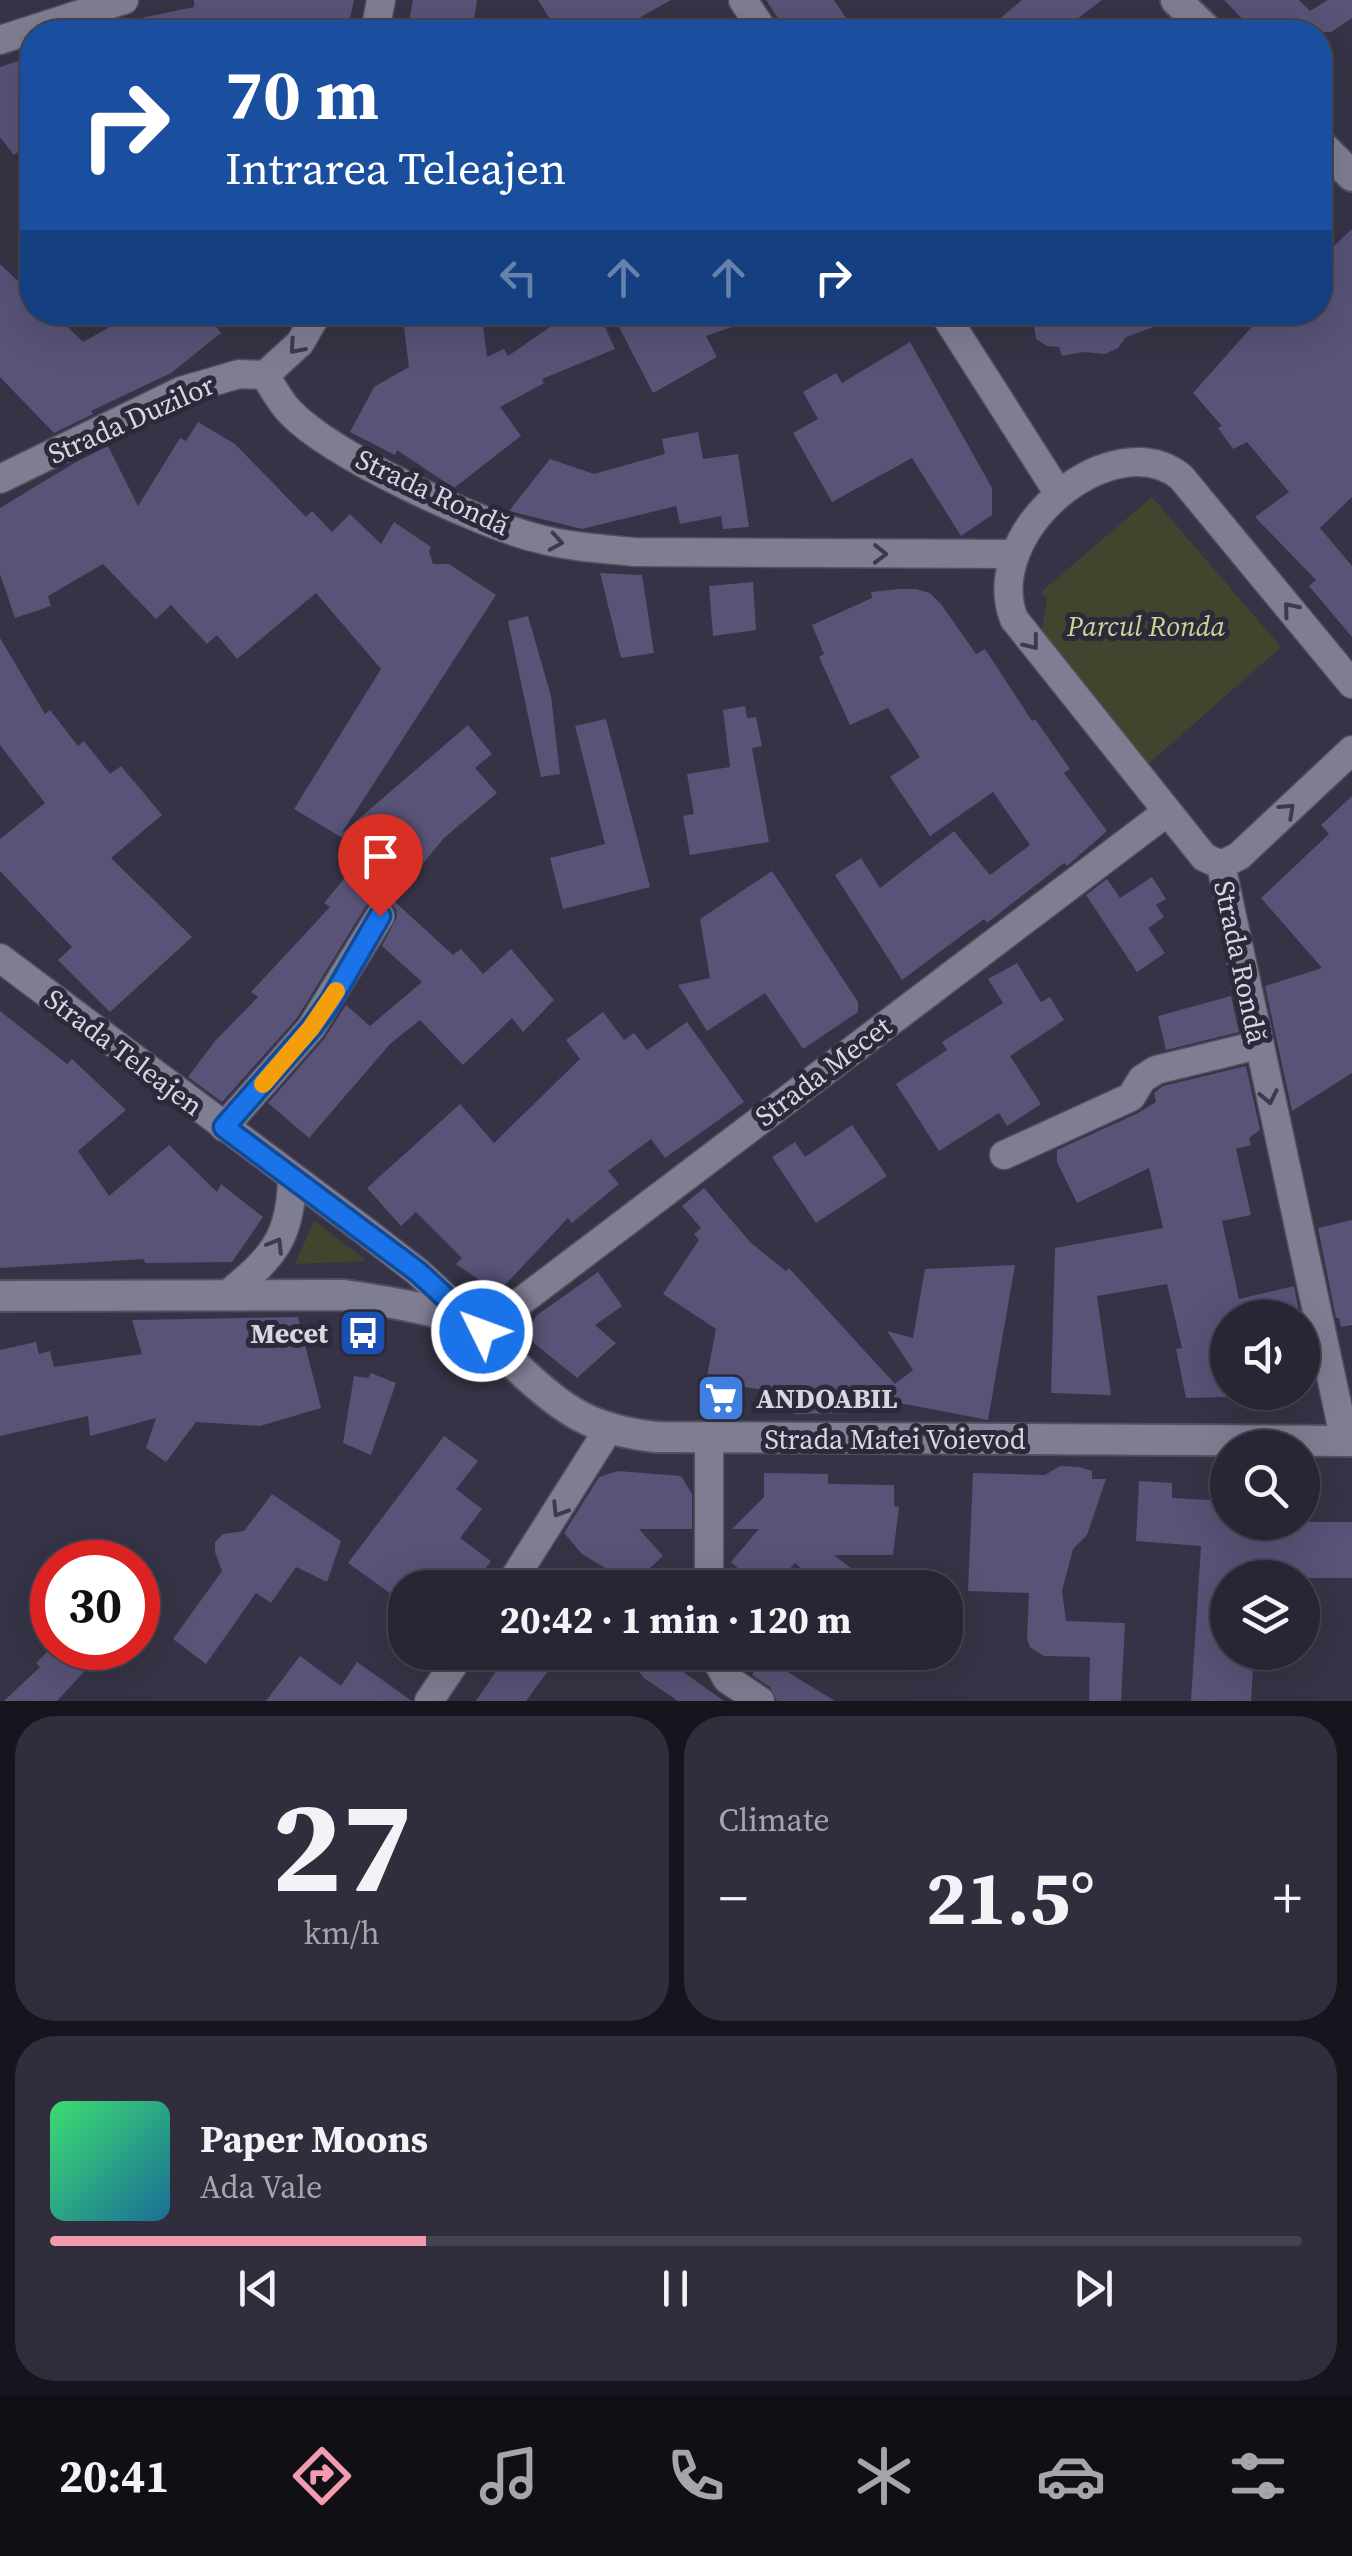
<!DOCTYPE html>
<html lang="en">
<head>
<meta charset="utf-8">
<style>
	:root { --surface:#282634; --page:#302e3c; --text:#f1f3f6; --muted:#a5a5ac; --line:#44434f; --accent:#f29aae }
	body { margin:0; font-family:"Source Serif 4",serif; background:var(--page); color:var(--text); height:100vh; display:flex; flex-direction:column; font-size:38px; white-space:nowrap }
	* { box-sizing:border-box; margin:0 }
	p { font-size:32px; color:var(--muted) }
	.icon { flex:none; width:55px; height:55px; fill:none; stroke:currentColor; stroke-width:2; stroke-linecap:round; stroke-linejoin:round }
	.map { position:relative; height:1701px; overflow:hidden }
	.details { display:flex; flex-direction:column; gap:15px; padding:15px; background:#16151d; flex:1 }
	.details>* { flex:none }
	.banner { position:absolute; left:20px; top:20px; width:1312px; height:305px; border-radius:40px; box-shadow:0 10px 40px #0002,0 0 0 2px var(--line); background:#1a4fa0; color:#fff; overflow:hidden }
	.controls { position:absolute; left:1210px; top:1300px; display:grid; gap:20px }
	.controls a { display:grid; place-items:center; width:110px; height:110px; border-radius:50%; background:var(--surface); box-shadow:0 10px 40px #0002,0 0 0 2px var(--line); font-size:50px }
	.speed { position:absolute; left:30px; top:1540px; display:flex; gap:20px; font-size:50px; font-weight:700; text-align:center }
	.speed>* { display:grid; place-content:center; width:130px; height:130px; border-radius:50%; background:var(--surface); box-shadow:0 10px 40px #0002,0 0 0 2px var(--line); line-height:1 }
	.speed .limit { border:15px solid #d22; background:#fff; color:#111 }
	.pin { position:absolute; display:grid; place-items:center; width:85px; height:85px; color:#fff; margin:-102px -42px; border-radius:50% 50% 50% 0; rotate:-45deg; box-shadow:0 0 10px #0007 }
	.pin .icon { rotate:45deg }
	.me { position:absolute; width:110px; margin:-55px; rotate:312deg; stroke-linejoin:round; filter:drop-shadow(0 0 8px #0008) }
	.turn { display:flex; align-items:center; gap:35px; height:210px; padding:0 40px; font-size:45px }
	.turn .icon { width:130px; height:130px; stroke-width:2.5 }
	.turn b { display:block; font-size:70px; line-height:85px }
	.lanes { display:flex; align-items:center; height:95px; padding:0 40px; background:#0003; justify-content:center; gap:50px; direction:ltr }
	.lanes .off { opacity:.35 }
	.big { font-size:75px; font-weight:700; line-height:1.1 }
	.details .tile { flex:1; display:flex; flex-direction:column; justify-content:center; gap:15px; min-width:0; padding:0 35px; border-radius:40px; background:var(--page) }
	.details .dial { align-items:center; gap:0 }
	.dial b { font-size:130px; line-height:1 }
	.song { display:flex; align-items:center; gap:30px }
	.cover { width:120px; height:120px; border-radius:15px; background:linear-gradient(135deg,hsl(140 70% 55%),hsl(200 70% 35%)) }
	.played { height:10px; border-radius:5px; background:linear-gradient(90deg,var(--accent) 30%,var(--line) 30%) }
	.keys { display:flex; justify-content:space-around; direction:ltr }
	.heat { display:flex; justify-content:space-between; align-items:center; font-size:55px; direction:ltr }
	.details .tiles { flex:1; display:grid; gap:15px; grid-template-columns:1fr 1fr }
	.tile:last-child { grid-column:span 2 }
	.trip { position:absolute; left:388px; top:1570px; width:575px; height:100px; border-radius:40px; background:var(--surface); box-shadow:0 10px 40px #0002,0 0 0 2px var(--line); font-weight:700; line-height:100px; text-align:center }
	.menu { display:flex; height:160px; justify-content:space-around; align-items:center; background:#100f15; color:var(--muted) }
	.menu .icon { width:70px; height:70px }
	.menu .on { color:var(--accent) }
	.menu b { font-size:45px; color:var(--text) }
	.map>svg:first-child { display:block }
</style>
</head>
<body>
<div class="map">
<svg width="1352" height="1701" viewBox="0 0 1352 1701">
	<rect width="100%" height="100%" fill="#353345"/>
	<g fill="#40462d">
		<polygon points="1152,497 1281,647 1146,766 1041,635 1047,598 1041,592"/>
		<polygon points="314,1221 367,1261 295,1264"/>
	</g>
	<g fill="#585377">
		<polygon points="194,0 354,0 347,32 132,32 131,20 194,7"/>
		<polygon points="413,0 477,0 472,32 407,32"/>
		<polygon points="538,0 671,0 614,32 558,32"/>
		<polygon points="766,0 834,0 855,32 787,32"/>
		<polygon points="1022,0 1102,0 1060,32 984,32"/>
		<polygon points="1224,0 1299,0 1310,11 1328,0 1352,0 1352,18 1331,32 1255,32"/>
		<polygon points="32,56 32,141 14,155 0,137 0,67"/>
		<polygon points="1352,229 1352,497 1320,528 1352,566 1352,637 1309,586 1316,580 1255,517 1289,492 1247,442 1233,449 1218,428 1222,426 1193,393 1265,312 1320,312 1320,259"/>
		<polygon points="0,264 32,294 32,312 52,312 83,342 136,312 205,312 221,333 171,373 91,411 93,414 54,433 0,377"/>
		<polygon points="402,312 481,312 487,357 504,349 508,356 553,325 546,312 598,312 615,349 542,379 544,383 500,407 521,436 454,488 397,450 395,455 350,432 374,387 409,367"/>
		<polygon points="644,312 762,312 763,316 706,336 717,357 653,393 618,325"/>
		<polygon points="1045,312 1182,312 1183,316 1126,337 1118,348 1105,354 1083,352 1062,356 1059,347 1047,346 1036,339 1034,326 1037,318"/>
		<polygon points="910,342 992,488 992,515 961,536 912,458 832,502 793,433 818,419 803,392 836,373 842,383"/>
		<polygon points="198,422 235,444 306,517 312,511 332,532 350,514 381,544 394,522 431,547 429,551 433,564 449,564 496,595 341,834 468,725 492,754 475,768 497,793 444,838 393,900 453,955 461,949 483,974 511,949 554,1000 523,1032 512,1018 463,1065 420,1020 390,1044 309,1138 268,1103 324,1039 346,1005 370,1026 422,982 382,946 397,917 396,909 388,901 380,899 366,906 297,1018 222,1102 188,1077 215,1041 258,997 251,992 330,907 324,903 366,852 294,809 381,669 316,593 237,659 217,635 207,644 171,605 156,619 103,564 48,596 51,606 15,618 0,574 0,508 76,462 108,446 138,506 180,438 186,441"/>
		<polygon points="698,432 703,459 738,454 749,527 723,529 721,516 680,524 676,506 582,529 509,511 550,459 594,474 665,454 662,439"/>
		<polygon points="600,573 642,575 654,653 621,658"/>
		<polygon points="753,582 756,630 713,636 709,586"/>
		<polygon points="900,589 916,589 930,593 941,604 976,654 985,649 1032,721 1035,719 1070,769 1064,773 1107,831 1067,866 1064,863 987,923 984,919 902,980 835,875 861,858 880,888 954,831 990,875 1030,845 993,792 930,836 890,777 920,757 888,708 850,725 819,657 824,654 812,625 872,598 871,592"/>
		<polygon points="528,616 551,696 560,774 541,777 508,621"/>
		<polygon points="0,638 45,714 50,710 78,746 84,741 110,774 121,766 162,815 111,858 192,937 110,1012 58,960 72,947 0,871 0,839 45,803 0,745"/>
		<polygon points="745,706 747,718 756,717 762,746 752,748 769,842 690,855 683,816 694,814 687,774 730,767 723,710"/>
		<polygon points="606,719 650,887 563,909 550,858 605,844 575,726"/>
		<polygon points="1352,796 1352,1073 1292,1111 1265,986 1322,968 1261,898 1329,834 1321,825"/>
		<polygon points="772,871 858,1002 858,1012 803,1049 765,993 707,1031 678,985 710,978 700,919"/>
		<polygon points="1152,877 1166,899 1156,905 1164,917 1148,928 1165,953 1137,972 1086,895 1107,879 1120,898"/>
		<polygon points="1017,963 1041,1002 1050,997 1064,1020 1010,1056 1041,1104 1007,1126 999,1113 939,1151 896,1084 947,1050 942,1042 1003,1003 988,979"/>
		<polygon points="1231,996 1239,1032 1166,1050 1158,1016"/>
		<polygon points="0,1011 67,1064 72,1059 126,1110 78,1151 109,1196 169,1145 217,1192 221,1184 263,1217 232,1262 145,1263 144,1259 0,1268"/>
		<polygon points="603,1012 624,1040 634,1033 647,1050 687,1022 744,1102 665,1158 651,1139 608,1171 619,1184 572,1223 568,1218 505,1285 494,1290 456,1264 462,1258 416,1212 401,1226 367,1188 460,1104 494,1143 580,1059 566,1040"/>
		<polygon points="1246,1066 1260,1130 1249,1138 1251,1145 1236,1149 1251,1215 1222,1221 1239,1299 1294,1286 1300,1318 1228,1318 1228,1397 1186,1398 1176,1349 1182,1348 1167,1284 1097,1296 1111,1395 1051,1393 1055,1248 1163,1228 1149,1168 1077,1203 1057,1162 1057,1150 1138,1113 1156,1102 1154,1093 1163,1086"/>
		<polygon points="852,1125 887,1176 816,1223 772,1157 795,1142 805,1157"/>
		<polygon points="704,1188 751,1243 786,1271 789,1268 895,1384 913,1370 887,1331 913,1338 925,1269 1015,1265 988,1420 858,1395 855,1413 794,1414 796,1395 706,1381 716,1329 663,1294 699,1240 694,1234 701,1228 682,1206"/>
		<polygon points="1352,1220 1352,1325 1341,1327 1339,1318 1336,1318 1318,1228"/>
		<polygon points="598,1272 622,1306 595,1325 616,1343 577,1378 534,1343 530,1326 537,1315"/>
		<polygon points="298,1317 321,1408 260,1426 196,1422 166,1462 146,1448 156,1418 90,1436 88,1416 0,1436 0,1350 36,1342 39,1354 50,1351 54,1367 142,1354 132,1320"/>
		<polygon points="371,1373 396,1383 371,1455 343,1443 354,1376 368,1378"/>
		<polygon points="444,1436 478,1461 456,1489 482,1509 460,1538 491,1561 474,1584 467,1578 459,1588 416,1588 405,1580 405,1604 348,1563"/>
		<polygon points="1060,1466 1079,1467 1092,1471 1092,1479 1106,1479 1087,1535 1073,1549 1062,1591 1066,1621 1125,1623 1121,1701 1089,1701 1090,1657 1044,1656 1030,1647 1027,1639 1029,1593 968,1591 973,1473 1045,1475"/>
		<polygon points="618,1471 681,1476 692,1494 692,1529 639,1529 663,1556 636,1581 629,1575 620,1577 582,1554 564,1533 599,1477"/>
		<polygon points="764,1473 828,1474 828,1484 894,1485 894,1506 899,1507 893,1555 834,1555 876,1588 825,1588 795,1563 772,1588 761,1588 731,1562 759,1529 732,1529 764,1497"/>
		<polygon points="1139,1481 1172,1483 1172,1498 1228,1501 1228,1522 1352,1522 1352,1578 1228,1578 1228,1652 1254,1652 1251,1701 1191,1701 1201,1546 1136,1541"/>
		<polygon points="272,1494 341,1541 327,1582 296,1567 271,1603 256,1593 206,1664 173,1639 222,1571 215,1552 215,1542 223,1534 244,1531"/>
		<polygon points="51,1648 106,1648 57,1701 4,1701 40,1667 36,1663"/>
		<polygon points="509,1652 562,1652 526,1701 476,1701"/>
		<polygon points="623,1652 655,1652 724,1701 678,1701 644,1678"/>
		<polygon points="300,1656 341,1686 357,1662 412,1701 266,1701"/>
		<polygon points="763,1657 835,1701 777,1701 770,1687 752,1675"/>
	</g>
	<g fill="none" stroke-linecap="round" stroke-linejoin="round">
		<g stroke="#514f5e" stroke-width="31">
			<g id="minor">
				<polyline points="743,0 764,32"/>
				<polyline points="375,32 381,0"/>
				<polyline points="0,40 124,0"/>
				<polyline points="943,312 1059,494"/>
				<path d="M265 375C273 388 280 402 291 413 333 456 477 523 536 538 569 547 602 549 635 552L1014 554"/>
				<polyline points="265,375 300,343 318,312"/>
				<polyline points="0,479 181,391 239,374 265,375"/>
				<path d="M1221 865 1204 857 1014 619C980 531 1113 422 1181 477L1352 684"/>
				<polyline points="1221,865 1345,1441"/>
				<polyline points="1221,865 1239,856 1352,750"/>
				<polyline points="0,958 365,1231 418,1272 482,1331 1167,812"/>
				<polyline points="224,1127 311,1028 380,916"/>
				<polyline points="1004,1155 1131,1097 1142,1079 1156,1070 1258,1045"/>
				<path d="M228 1294C273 1257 291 1238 292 1178"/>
				<polyline points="508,1588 608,1430"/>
				<polyline points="709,1588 709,1438"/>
				<polyline points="712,1652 727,1679 760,1701"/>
				<polyline points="429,1701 462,1652"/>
			</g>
		</g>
		<g stroke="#514f5e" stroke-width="34">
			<g id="tertiary">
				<polyline points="1176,0 1209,32"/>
				<polyline points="1320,144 1352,176"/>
				<path d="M0 1296 344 1295C381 1301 454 1310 484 1333 496 1342 506 1355 516 1366 563 1411 591 1430 656 1437L1352 1441"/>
			</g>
		</g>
		<use href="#minor" stroke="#7f7d92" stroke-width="28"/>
		<use href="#tertiary" stroke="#7f7d92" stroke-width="30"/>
	</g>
	<defs><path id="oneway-chevron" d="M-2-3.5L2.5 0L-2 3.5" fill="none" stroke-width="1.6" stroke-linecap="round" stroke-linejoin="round" transform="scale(2.5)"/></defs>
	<g stroke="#3c3a4c">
		<use href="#oneway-chevron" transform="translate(296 347) rotate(131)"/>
		<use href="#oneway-chevron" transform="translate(556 542) rotate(10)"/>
		<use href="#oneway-chevron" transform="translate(880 554) rotate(1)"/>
		<use href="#oneway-chevron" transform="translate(1290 609) rotate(-130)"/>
		<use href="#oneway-chevron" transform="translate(1032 643) rotate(52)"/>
		<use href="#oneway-chevron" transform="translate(1288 810) rotate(-43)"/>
		<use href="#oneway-chevron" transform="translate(1269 1097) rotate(78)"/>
		<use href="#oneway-chevron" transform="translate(276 1245) rotate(-59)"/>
		<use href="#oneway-chevron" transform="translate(559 1510) rotate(122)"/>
	</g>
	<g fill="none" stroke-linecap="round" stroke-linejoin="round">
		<g stroke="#114b97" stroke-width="25">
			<polyline id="route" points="380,916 330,1002 311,1028 224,1127 418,1272 482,1331"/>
		</g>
		<use href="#route" stroke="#1a73e8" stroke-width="18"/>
		<polyline stroke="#f59e0b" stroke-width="18" points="263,1084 311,1028 336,991"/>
	</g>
	<defs>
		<g id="bus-square" transform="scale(2.5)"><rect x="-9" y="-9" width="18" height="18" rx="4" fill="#1a4fb4" stroke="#2b293a"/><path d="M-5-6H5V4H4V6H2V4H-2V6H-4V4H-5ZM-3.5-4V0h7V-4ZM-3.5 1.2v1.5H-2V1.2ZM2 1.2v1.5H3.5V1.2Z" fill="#fff"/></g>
		<g id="supermarket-square" transform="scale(2.5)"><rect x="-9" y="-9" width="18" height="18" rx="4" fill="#3f7fe0" stroke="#2b293a"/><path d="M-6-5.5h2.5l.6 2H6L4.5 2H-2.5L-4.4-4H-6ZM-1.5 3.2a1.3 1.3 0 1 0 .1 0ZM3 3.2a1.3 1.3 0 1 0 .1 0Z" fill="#fff"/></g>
	</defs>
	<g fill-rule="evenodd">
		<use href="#bus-square" x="363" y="1333"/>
		<use href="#supermarket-square" x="721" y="1398"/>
	</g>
	<g text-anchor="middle" stroke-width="10" stroke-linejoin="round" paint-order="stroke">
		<g font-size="28" fill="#d7d7e2" stroke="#2b293a">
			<text transform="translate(131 419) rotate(-24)" y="10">Strada Duzilor</text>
			<text transform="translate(433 492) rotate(25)" y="10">Strada Rondă</text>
			<text transform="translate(1241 962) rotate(78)" y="10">Strada Rondă</text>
			<text transform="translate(124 1052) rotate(37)" y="10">Strada Teleajen</text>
			<text transform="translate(823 1071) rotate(-37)" y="10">Strada Mecet</text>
			<text x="895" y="1449">Strada Matei Voievod</text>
		</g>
		<g font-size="28" font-style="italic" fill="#c7d594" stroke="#2b293a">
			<text x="1146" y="636">Parcul Ronda</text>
		</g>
		<g font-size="28" font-weight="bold" fill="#d7d7e2" stroke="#2b293a" text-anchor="end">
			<text x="328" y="1343">Mecet</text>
			<text x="756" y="1408" text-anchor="start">ANDOABIL</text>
		</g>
	</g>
</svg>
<div class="controls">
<a><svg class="icon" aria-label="sound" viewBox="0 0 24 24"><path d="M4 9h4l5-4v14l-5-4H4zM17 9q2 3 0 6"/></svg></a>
<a><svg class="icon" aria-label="search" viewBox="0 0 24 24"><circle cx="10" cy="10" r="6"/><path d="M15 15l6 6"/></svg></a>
<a><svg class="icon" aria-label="layers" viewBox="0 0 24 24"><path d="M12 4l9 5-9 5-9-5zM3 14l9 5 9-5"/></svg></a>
</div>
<div class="speed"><div class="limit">30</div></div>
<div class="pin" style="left:380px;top:916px;background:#d93025"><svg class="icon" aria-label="arrive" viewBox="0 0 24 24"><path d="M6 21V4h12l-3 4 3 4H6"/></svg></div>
<svg class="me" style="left:482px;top:1331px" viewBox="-20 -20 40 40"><circle r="17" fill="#1a73e8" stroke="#fff" stroke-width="3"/><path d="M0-11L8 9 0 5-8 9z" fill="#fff"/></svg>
<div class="trip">20:42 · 1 min · 120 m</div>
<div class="banner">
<div class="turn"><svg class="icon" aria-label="right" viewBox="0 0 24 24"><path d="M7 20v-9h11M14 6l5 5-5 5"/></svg><div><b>70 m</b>Intrarea Teleajen</div></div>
<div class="lanes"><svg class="icon off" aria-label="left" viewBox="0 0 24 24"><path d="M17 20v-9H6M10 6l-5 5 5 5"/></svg><svg class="icon off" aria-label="ahead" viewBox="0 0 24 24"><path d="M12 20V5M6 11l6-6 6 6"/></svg><svg class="icon off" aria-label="ahead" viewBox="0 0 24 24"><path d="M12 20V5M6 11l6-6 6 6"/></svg><svg class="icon" aria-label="right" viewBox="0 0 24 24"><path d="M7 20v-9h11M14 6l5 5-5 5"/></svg></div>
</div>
</div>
<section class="details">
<div class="tiles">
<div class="tile dial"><b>27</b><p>km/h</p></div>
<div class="tile"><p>Climate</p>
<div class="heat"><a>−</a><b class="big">21.5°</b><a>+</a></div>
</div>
<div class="tile">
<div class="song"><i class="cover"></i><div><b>Paper Moons</b><p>Ada Vale</p></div></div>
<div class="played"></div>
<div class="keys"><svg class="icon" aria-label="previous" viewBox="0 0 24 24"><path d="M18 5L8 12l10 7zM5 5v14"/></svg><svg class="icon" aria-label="pause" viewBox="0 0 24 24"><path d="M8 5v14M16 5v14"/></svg><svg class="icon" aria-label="next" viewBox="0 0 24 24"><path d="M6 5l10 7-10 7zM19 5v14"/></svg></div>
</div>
</div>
</section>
<nav class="menu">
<b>20:41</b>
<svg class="icon on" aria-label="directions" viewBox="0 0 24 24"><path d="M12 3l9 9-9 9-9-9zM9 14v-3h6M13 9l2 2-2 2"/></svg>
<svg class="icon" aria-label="music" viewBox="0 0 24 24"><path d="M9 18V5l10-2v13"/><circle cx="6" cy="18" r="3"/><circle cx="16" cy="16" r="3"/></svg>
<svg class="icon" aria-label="phone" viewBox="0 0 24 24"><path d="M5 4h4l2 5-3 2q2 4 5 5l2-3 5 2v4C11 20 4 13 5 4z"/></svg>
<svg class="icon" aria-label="climate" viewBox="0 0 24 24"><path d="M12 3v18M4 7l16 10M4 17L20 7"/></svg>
<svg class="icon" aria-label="car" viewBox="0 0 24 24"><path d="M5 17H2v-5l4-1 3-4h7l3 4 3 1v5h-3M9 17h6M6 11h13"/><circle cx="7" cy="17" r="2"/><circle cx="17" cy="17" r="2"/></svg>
<svg class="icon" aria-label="filters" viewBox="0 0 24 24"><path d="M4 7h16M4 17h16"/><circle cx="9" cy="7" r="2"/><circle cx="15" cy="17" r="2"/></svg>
</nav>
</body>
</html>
